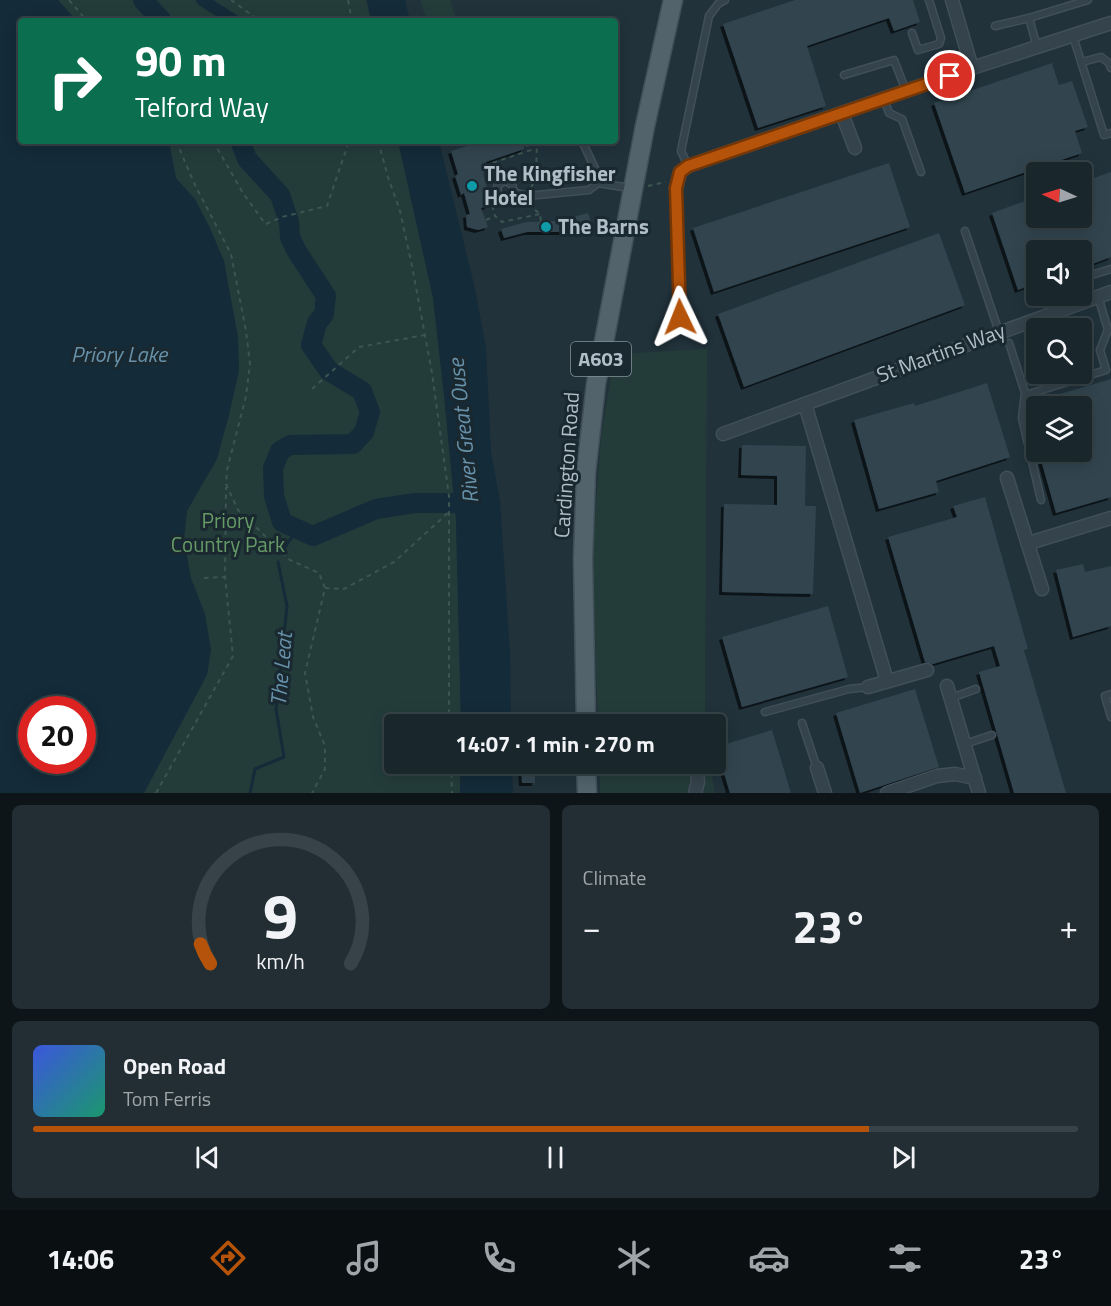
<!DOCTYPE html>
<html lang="en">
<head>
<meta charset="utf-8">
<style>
	:root { --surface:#19262c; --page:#222e34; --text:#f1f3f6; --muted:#9fa5a9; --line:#374348; --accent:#b45309 }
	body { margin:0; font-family:"Titillium Web",sans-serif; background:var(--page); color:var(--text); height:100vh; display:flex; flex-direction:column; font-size:22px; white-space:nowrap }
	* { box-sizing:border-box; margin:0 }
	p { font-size:20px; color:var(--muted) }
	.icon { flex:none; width:33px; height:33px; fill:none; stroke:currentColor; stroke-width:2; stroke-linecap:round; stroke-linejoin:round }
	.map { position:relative; height:793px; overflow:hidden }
	.panel { display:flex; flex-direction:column; gap:12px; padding:12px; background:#0e1518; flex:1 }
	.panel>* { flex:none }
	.top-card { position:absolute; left:18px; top:18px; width:600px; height:126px; border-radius:6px; box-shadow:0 3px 15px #0003,0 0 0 2px var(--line); background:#0b6e4f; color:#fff; overflow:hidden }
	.needle { width:39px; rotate:274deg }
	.tools { position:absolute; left:1026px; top:162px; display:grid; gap:12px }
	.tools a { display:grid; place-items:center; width:66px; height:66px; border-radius:6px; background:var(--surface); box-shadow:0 3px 15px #0003,0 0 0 2px var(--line); font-size:30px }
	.speed { position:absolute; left:18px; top:696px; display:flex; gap:12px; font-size:30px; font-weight:700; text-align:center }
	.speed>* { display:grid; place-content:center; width:78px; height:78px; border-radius:50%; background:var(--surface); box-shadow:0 3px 15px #0003,0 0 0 2px var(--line); line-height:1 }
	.speed .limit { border:9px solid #d22; background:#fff; color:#111 }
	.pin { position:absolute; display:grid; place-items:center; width:51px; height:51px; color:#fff; margin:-26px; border:3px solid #fff; border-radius:50%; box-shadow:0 2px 6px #0007 }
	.me { position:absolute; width:66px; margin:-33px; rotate:358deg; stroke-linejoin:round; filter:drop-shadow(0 0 4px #0008) }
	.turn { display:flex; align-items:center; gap:21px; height:126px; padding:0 18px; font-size:27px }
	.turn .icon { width:78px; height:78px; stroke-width:2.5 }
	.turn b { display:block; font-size:42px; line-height:51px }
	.big { font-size:45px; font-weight:700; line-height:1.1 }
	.panel .tile { flex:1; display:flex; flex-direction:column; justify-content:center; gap:9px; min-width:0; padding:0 21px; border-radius:9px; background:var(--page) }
	.panel .dial { align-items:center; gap:0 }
	.dial svg { height:156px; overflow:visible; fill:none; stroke:var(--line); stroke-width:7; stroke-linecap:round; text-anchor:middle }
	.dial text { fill:var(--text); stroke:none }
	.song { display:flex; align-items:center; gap:18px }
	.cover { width:72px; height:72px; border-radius:9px; background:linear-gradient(135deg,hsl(230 70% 55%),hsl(160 70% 35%)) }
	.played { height:6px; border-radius:3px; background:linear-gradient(90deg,var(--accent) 80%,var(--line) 80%) }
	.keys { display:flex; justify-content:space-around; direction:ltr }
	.heat { display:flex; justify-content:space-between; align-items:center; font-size:33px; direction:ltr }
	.panel .tiles { flex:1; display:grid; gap:12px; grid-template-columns:1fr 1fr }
	.tile:last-child { grid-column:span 2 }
	.trip { position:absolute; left:384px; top:714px; width:342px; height:60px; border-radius:6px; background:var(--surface); box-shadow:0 3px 15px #0003,0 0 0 2px var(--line); font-weight:700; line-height:60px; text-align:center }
	.tab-bar { display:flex; height:96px; justify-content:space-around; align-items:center; background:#0a0f12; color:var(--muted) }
	.tab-bar .icon { width:42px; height:42px }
	.tab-bar .current { color:var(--accent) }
	.tab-bar b { font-size:27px; color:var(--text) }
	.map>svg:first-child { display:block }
</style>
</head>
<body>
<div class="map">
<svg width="1111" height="793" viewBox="0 0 1111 793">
	<defs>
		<filter id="shadow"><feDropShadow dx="-3" dy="3" stdDeviation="0" flood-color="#0009"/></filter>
	</defs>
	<rect width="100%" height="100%" fill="#21323b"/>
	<g fill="#233c3a" fill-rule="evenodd">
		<path d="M0 0H366L371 21H21V141H398L433 298 444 395 456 519 461 721V724H394V764H460V793H0ZM32 710H82V760H32Z"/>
		<polygon points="420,0 450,0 457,21 427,21"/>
		<polygon points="707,349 705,724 598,724 592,556 601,437 615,354"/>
		<polygon points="599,764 710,764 715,793 600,793"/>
	</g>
	<g fill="#142b39" fill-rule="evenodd">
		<path d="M0 0H58L77 21H21V141H169L176 178 195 199 210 228 224 261 238 337 239 371 229 415 217 459 187 511 184 540 191 578 205 614 211 650 207 675 144 793H0ZM32 710H82V760H32Z"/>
		<polygon points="367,0 405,0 410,21 371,21"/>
		<polygon points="398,141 439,141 475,289 486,348 491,452 500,501 510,653 511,724 461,724 456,519 444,395 433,297"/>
		<polygon points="460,764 512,764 513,793 460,793"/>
	</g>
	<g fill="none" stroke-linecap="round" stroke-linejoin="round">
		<g stroke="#142b39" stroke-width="3">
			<polyline points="284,549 297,529"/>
			<polyline points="250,793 255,769 284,757 276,709 287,606 278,562"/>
		</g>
		<polyline stroke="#142b39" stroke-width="12" points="202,0 235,21"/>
		<g stroke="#142b39" stroke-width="20">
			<polyline points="143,0 162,21"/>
			<polyline points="240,141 247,159 280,195 289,222 290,237 296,250 326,296 324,314 317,323 311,345 329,371 362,391 370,412 364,432 353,444 290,445 280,451 273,468 274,496 282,522 313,536 376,509 415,503 471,503"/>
		</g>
	</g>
	<g fill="#304450" filter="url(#shadow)">
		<polygon points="795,0 913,0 920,22 894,31 889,18 807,46 826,106 758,128 723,24"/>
		<polygon points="1052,63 1059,85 1072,81 1088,127 1075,131 1082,153 965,193 934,103"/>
		<polygon points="483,141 524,141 524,149 486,162 483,174 490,197 486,198 488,206 481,208 488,227 478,230 467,227 466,215 470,214 464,193 461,195 455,176 458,174 451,151"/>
		<polygon points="889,163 910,227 714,292 693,228"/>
		<polygon points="1111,172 1111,257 1082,268 1082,250 1036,250 1036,283 1018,290 992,213 1036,197 1036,218 1082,218 1082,182"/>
		<polygon points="588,213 592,224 564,232 527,232 504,238 501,229 526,222 557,221"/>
		<polygon points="939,233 965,305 744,387 718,314"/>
		<polygon points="1111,379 1111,497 1056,513 1041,460 1050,457 1048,452 1082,452 1082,406 1029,406 1029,403"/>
		<polygon points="987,383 1010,457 936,481 939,492 879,509 854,420 914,403 915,406"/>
		<polygon points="742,445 806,446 805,506 816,506 813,594 722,592 724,504 777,505 777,476 741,475"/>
		<polygon points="985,497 1028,649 1024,650 1066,793 1014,793 979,672 1000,666 994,646 933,664 925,662 888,537 957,517 953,506"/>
		<polygon points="1083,564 1085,572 1111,566 1111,626 1073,637 1056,570"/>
		<polygon points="828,606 848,677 742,707 722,637"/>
		<polygon points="915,689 939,767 860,793 836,713"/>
		<polygon points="772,730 791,793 730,793 716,747"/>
		<polygon points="521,764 535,764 535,783 522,783"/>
	</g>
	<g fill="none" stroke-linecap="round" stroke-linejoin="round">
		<g stroke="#414f58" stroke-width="9">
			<g id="service">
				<polyline points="1029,18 1088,0"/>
				<polyline points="995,26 1029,18 1037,47"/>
				<polyline points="912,33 918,50 939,44 941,38 929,0"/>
				<polyline points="1073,36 1104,135 1111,133"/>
				<polyline points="1082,62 1101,57 1109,63 1111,68"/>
				<polyline points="844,75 894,60 906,91"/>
				<polyline points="884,99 889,113 902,119 921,172"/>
				<polyline points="582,141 598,175 598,183"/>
				<polyline points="688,166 681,151 709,16 718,4 725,0"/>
				<polygon points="503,181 512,184 514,192 507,199 499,196 497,187"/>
				<polyline points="676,188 680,317"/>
				<polyline points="514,192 527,196 589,190 598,183 630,188"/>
				<polyline points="965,231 999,332"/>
				<polyline points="1082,278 1111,269"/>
				<polyline points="1033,293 1036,292"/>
				<polyline points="1009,343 1025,393 1029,394 1106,370 1100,350 1108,330 1098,296"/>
				<polyline points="1025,393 1022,418 1041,500"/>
				<polyline points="1111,694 1105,696 1111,717"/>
				<polyline points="951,698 976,689"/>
				<polyline points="765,712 849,689 868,687"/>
				<polyline points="802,723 817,768"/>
				<polyline points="965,744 992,735"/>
			</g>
		</g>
		<g stroke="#414f58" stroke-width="15">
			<g id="minor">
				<polyline points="952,0 972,68"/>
				<polyline points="842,114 855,148"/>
				<polyline points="676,188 680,172 688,166 972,68 1111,23"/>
				<polyline points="805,404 887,681"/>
				<polyline points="723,434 1111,292"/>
				<polyline points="1007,478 1042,589"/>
				<polyline points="1029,543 1111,518"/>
				<polyline points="947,686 979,793"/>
				<polyline points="868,687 927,670"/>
				<polyline points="817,768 825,793"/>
				<polyline points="695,793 698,782 696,764"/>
				<polyline points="887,793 937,776 955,774 975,778"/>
			</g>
		</g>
		<g stroke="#414f58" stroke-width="21">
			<g id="primary">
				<polyline points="586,724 583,559 586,472 596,384 645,126 673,0"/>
				<polyline points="586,764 587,793"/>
			</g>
		</g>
		<g stroke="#3c5551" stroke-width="2" stroke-dasharray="4.5 4.5" stroke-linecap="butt">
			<polyline points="69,0 87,21"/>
			<polyline points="231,0 260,21"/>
			<polyline points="348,0 352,21"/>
			<polyline points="176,141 195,185 231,254 246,331 250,364 246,396 227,470 226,484 238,510 290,560 319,573 325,588 305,673 313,717 325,746 325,769 312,793"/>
			<polyline points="213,141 243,193 266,225"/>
			<polyline points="378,141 388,177 400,211 412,266 432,373 449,496 449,724"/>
			<polyline points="526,146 541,141"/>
			<polyline points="488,169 489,164 531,150 533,144"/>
			<polyline points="483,172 488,169 494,178"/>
			<polyline points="648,186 666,182"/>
			<polyline points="531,188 536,177 537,141"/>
			<polyline points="487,203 491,201 495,216 502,222 540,214"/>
			<polyline points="528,204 540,214 541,222"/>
			<polyline points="486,220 495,216"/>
			<polyline points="266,224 282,217 327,206 349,141"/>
			<polyline points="312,389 359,347 425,335"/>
			<polyline points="204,578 225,577 226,487"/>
			<polyline points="325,588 344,589 394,562 450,511"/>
			<polyline points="451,764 452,793"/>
			<polyline points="156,793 233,656 225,577"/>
		</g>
		<use href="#service" stroke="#35434c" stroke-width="6"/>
		<use href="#minor" stroke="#35434c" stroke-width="12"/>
		<use href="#primary" stroke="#52636c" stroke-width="18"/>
	</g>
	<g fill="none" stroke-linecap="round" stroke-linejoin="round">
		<g stroke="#753606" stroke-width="15">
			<polyline id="route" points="680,317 676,188 680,172 688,166 950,76"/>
		</g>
		<use href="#route" stroke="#b45309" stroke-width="10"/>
	</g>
	<g fill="#0f9aa8" stroke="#1a2830" stroke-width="2">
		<circle cx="472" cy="186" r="6"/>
		<circle cx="546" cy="227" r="6"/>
	</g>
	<g text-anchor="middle" stroke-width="6" stroke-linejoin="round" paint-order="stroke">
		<rect fill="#1a2830" stroke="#83919a" stroke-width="1.5" x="571" y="342" width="60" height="34" rx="4.5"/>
		<g font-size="20" font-weight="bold" fill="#b0bec8">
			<text x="601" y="366">A603</text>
		</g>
		<g font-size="21" font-weight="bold" fill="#b0bec8" stroke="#1a2830" text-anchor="start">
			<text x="484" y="181">The Kingfisher<tspan x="484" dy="24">Hotel</tspan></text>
			<text x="558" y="234">The Barns</text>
		</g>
		<g font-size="21" fill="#b0bec8" stroke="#1a2830">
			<text transform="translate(941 353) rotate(-20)" y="7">St Martins Way</text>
			<text transform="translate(567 465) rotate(-86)" y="7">Cardington Road</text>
		</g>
		<g font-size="21" fill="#659a66" stroke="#1a2830">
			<text x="228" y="528">Priory<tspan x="228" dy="24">Country Park</tspan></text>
		</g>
		<g font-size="22" font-style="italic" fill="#6791a9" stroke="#1a2830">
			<text x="119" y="362">Priory Lake</text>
			<text transform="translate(463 431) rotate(-96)" y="8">River Great Ouse</text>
			<text transform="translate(281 669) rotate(-85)" y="8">The Leat</text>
		</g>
	</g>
</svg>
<div class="tools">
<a><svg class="needle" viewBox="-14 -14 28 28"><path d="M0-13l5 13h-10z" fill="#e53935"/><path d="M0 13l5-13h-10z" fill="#9fa5a9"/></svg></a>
<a><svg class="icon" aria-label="sound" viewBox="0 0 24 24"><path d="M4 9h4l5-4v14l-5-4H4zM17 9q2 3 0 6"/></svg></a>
<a><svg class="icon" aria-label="search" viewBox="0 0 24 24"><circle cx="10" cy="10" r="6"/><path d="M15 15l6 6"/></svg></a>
<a><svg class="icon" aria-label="layers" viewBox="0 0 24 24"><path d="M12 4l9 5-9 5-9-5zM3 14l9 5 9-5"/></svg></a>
</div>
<div class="speed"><div class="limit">20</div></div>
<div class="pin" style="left:950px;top:76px;background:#d93025"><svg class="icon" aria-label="arrive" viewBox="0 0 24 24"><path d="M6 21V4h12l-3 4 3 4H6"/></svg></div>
<svg class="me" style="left:680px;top:317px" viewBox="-20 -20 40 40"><path d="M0-17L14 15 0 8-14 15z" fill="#b45309" stroke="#fff" stroke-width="4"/></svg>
<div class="trip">14:07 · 1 min · 270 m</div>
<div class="top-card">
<div class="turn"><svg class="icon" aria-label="right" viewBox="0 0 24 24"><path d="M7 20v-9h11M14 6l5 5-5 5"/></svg><div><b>90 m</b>Telford Way</div></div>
</div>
</div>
<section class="panel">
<div class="tiles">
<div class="tile dial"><svg viewBox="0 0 100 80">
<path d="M14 69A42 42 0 1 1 86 69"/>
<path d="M14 69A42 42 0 0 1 9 59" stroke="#b45309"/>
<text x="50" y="56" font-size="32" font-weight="700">9</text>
<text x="50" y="72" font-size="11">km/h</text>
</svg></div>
<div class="tile"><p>Climate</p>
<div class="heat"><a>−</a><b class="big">23°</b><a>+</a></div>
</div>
<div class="tile">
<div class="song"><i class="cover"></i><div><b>Open Road</b><p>Tom Ferris</p></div></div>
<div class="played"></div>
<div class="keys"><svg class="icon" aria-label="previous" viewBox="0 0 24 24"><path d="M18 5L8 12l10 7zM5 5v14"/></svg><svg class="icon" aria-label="pause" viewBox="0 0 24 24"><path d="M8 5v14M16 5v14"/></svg><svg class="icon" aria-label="next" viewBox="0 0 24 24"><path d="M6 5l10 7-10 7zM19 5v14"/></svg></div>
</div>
</div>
</section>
<nav class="tab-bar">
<b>14:06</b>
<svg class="icon current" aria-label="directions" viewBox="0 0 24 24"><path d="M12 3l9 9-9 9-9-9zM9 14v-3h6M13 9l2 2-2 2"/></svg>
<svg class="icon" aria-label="music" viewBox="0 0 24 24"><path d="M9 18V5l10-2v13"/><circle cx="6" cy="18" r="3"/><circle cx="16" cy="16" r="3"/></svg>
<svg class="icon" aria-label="phone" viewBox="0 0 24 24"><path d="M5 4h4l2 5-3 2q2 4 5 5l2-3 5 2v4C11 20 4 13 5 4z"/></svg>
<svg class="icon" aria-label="climate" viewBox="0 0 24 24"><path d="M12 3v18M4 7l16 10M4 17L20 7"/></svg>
<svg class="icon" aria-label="car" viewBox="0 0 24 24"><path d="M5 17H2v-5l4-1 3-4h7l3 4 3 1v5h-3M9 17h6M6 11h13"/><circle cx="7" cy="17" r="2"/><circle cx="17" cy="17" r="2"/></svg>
<svg class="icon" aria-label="filters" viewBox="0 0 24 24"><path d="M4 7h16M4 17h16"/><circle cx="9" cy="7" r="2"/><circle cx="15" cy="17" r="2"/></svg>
<b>23°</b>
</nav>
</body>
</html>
